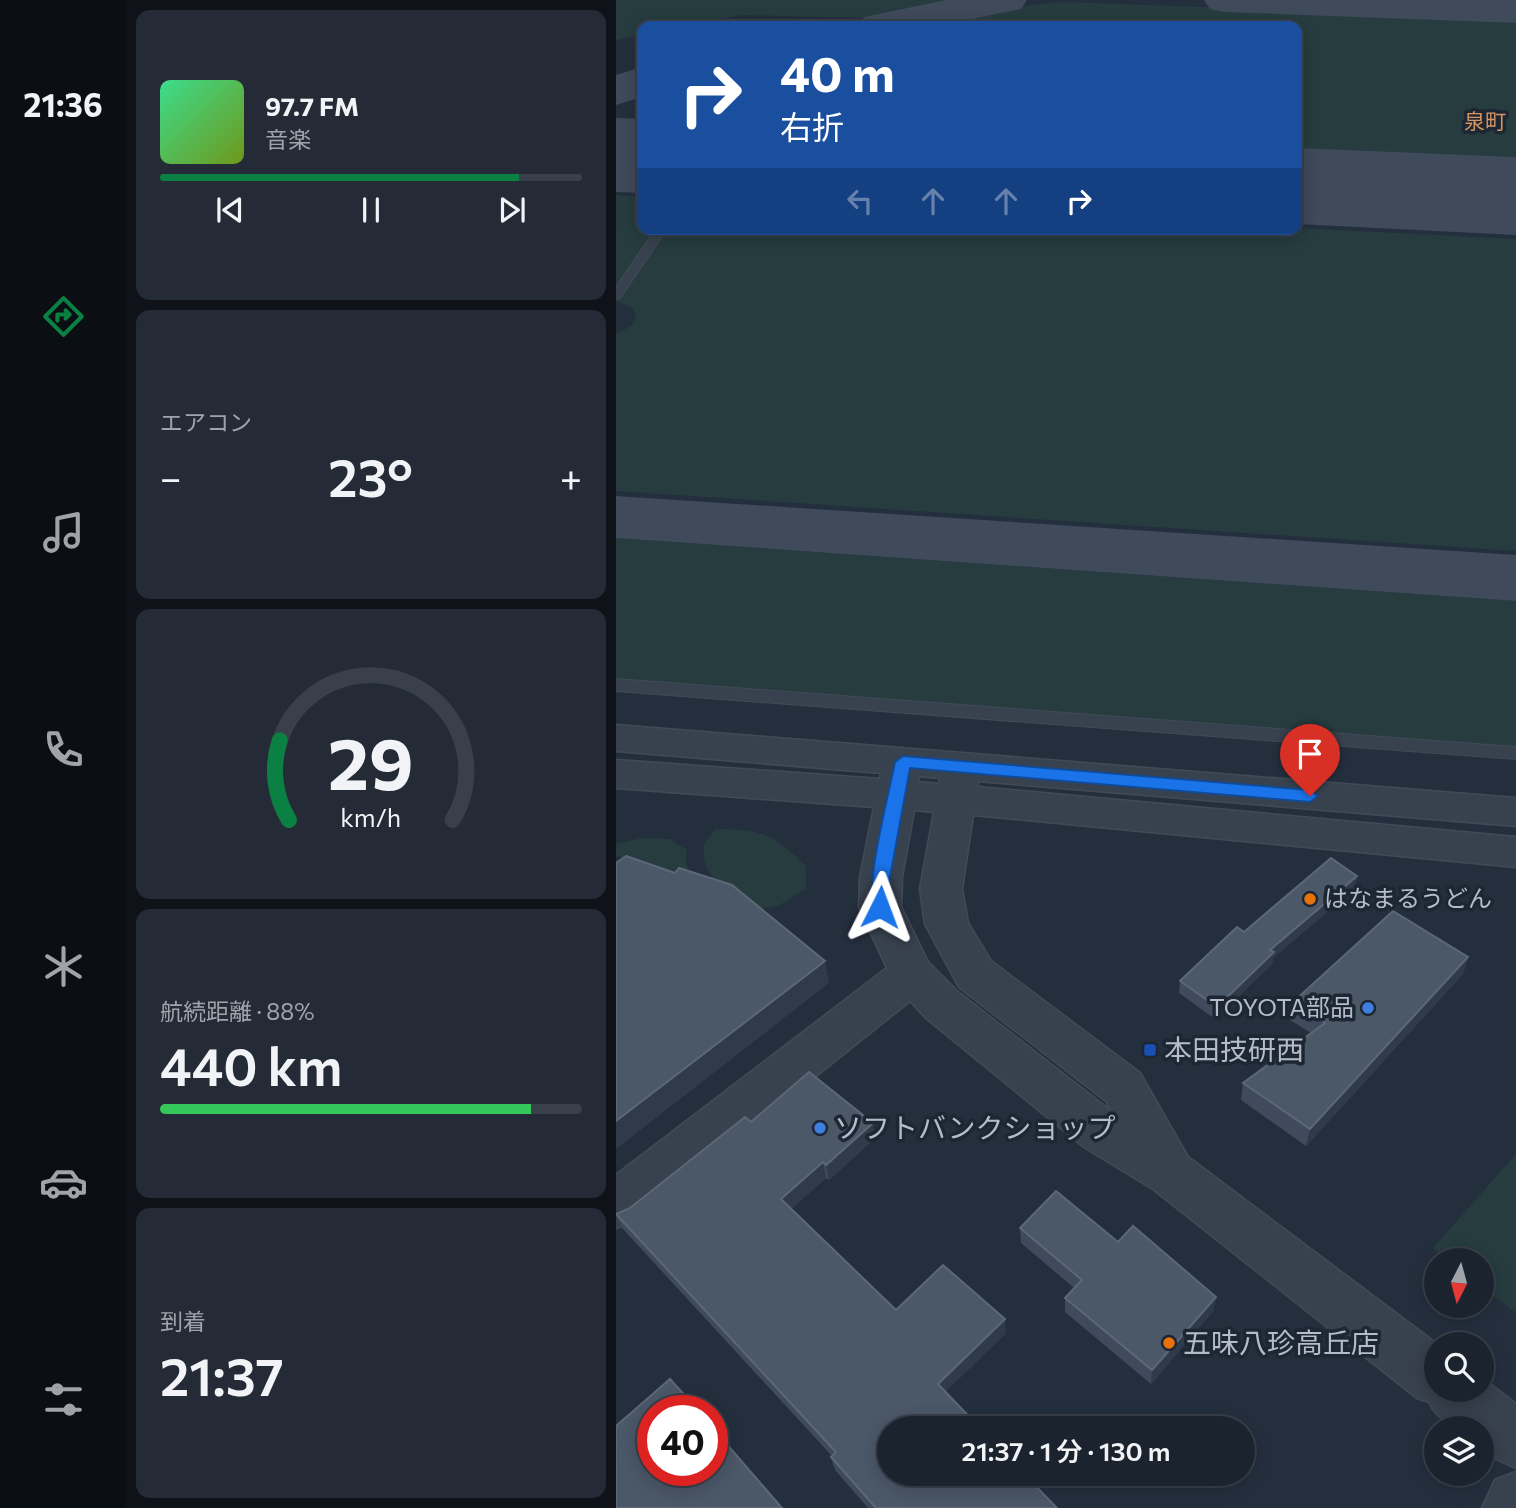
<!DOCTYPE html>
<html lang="ja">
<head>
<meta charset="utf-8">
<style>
	:root { --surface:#1b232e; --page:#242b36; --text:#f1f3f6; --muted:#a0a4aa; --line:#39404a; --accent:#0b8043 }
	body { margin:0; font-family:Commissioner,"Noto Sans JP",sans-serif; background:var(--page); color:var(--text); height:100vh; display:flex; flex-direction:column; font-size:26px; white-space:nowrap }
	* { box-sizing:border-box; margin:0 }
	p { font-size:23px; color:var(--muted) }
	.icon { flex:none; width:38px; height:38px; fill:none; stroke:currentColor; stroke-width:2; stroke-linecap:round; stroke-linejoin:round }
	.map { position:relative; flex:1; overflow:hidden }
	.side { display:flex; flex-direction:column; gap:10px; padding:10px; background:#0f1319; width:490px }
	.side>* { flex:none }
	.top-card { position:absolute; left:21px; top:21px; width:665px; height:214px; border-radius:14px; box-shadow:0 4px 18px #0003,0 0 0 2px var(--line); background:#1a4fa0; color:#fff; overflow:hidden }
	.needle { width:46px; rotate:186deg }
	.tools { position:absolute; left:808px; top:1248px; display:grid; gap:14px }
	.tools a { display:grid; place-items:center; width:70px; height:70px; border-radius:50%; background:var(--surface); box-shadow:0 4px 18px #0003,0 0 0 2px var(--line); font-size:35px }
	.speed { position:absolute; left:21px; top:1395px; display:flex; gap:14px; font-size:35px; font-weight:700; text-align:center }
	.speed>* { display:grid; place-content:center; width:91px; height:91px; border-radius:50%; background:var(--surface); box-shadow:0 4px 18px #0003,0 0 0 2px var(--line); line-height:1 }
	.speed .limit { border:10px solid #d22; background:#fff; color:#111 }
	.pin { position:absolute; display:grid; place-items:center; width:60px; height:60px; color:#fff; margin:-72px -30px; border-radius:50% 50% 50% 0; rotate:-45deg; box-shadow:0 0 7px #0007 }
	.pin .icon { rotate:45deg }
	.me { position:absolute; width:77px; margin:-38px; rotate:3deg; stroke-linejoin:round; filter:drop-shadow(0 0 5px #0008) }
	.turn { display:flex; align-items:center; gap:24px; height:147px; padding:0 28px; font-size:32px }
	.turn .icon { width:91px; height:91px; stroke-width:2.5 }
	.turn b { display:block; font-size:49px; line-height:60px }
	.lanes { display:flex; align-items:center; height:66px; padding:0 28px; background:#0003; justify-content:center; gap:35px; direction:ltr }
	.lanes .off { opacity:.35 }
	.big { font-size:52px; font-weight:600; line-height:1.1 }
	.side .widget { flex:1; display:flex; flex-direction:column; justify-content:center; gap:10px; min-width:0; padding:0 24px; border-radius:14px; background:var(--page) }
	.side .dial { align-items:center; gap:0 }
	.dial svg { height:182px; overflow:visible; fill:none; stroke:var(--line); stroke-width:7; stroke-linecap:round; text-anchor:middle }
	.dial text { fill:var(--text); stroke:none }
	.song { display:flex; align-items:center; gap:21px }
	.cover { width:84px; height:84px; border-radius:10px; background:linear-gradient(135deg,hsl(150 70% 55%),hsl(80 70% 35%)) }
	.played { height:7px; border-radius:4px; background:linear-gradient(90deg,var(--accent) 85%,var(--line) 85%) }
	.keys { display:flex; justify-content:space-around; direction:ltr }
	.heat { display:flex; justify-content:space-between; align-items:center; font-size:38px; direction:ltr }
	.charge { height:10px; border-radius:5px; background:linear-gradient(90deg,#34c759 88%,var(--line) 0) }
	.trip { position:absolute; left:261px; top:1416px; width:378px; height:70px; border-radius:35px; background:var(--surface); box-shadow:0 4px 18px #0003,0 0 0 2px var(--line); font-weight:600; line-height:70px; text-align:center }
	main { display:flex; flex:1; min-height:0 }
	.dock { display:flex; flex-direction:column; width:126px; justify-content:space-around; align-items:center; background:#0b0e12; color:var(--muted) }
	.dock .icon { width:49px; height:49px }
	.dock .selected { color:var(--accent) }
	.dock b { font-size:32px; color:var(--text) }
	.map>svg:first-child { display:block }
</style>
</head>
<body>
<main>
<nav class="dock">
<b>21:36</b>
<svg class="icon selected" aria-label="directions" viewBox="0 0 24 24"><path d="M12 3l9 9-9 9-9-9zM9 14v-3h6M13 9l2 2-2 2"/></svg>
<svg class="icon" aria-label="music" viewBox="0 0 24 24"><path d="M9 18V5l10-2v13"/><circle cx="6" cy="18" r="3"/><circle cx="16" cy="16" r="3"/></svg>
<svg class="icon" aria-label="phone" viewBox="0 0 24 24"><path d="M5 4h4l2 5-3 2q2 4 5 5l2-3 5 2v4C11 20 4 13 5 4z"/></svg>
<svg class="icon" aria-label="climate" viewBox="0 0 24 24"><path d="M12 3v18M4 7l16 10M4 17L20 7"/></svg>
<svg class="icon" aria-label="car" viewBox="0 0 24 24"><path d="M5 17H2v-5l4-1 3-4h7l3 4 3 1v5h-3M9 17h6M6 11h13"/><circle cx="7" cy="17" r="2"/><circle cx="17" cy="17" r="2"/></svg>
<svg class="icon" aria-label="filters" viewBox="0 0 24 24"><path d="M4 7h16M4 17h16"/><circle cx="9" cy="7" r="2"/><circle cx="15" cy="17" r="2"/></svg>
</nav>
<section class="side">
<div class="widget">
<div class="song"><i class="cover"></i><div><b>97.7 FM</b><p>音楽</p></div></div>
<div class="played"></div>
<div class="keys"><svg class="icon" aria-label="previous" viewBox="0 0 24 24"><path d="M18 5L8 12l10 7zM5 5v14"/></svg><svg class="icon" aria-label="pause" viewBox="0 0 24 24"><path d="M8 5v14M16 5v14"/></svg><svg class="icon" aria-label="next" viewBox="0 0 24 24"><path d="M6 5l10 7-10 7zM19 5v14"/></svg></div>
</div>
<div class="widget"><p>エアコン</p>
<div class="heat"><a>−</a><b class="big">23°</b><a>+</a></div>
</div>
<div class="widget dial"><svg viewBox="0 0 100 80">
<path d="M14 69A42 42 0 1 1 86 69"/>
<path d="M14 69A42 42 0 0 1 10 34" stroke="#0b8043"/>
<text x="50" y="56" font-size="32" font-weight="700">29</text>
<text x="50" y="72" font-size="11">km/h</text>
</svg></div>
<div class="widget"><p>航続距離 · 88%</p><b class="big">440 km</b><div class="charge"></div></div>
<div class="widget"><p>到着</p><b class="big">21:37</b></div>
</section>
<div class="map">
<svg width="900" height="1508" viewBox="0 0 900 1508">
	<rect width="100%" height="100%" fill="#242f3e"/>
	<g fill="#263c3f">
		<polygon points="0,0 343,0 246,18 125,15 68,26 26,26 26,35 0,40"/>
		<polygon points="447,2 900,18 900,159 681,149 681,26 310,26 398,7"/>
		<polygon points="0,195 26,197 26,229 41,229 0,285"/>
		<polygon points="681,228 900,239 900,551 0,491 0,334 15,326 20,315 16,308 0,301 51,229"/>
		<polygon points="0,538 900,601 900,749 0,681"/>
		<path d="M100 829C146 829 157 834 190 866V888C179 895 164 908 151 908 133 909 95 882 90 866 87 860 88 850 88 844Z"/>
		<polygon points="26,838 54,839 71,850 70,864 78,879 0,856 0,844"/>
		<polygon points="900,1154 900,1313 866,1287 866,1260 832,1260 817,1248"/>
	</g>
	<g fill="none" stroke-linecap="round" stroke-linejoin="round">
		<g fill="#3f4a5a" fill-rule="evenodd">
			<polygon points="330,0 411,0 405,9 323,26 242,26 248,17"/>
			<polygon points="588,0 900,0 900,23 608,12 594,9"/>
			<polygon points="26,67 26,97 0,105 0,75"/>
			<polygon points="0,138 26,143 26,169 0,168"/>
			<polygon points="0,496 900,555 900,601 0,538"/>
		</g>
		<g fill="#3f4a5a" fill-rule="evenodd">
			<polygon points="0,118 26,119 26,193 0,192"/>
			<polygon points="681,148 900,157 900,235 681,224"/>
		</g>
		<g stroke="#414a57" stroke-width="2">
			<g id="service">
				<polygon points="40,229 51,229 4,298 0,299 0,287"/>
				<polygon points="0,679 900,747 900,759 0,691"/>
			</g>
		</g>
		<g stroke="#414a57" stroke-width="3">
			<g id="tertiary">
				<path d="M0 725 900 798V826L362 781 361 787 900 837V867L357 815 346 889 352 923 375 961 524 1073 572 1157 821 1344V1390H866V1378L900 1404V1468L880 1459 866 1449V1428C845 1428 823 1425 813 1402L801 1398 537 1189 468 1147 310 1018 294 1001 18 1221 0 1228V1175L271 968 243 907 244 877 258 807 0 788V760L264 779 265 773 0 751ZM303 776 324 778 323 784 302 782ZM298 810 318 812 304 889 309 924 343 987 490 1101 496 1112 342 992 312 962 285 907 286 877Z"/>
				<polygon points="900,1472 900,1508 866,1508 879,1480"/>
			</g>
		</g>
		<use href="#service" fill="#38414e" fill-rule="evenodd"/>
		<use href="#tertiary" fill="#38414e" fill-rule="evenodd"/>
	</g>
	<g fill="#3f4b5c">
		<polygon points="741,876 739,888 657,958 656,964 599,1019 563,993 564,981 628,932"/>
		<polygon points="852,957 847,974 690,1146 625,1100 627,1083 695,1033 674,1020 677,1002"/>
		<polygon points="135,1122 259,1138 213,1180 210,1178 175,1209 280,1310 390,1333 329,1392 441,1508 252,1508 219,1470 215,1457 216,1456 6,1228 0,1214 14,1208"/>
		<polygon points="404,1228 502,1242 600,1297 597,1311 535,1384 449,1312 449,1298 458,1288 405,1243"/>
	</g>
	<g fill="#2f3b4b">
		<polygon points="741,876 739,888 657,958 656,964 599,1019 601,1007 654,950"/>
		<polygon points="852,957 847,974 690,1146 694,1129"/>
		<polygon points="209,961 213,983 0,1149 0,1121"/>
		<polygon points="257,1123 259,1138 213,1180 210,1165"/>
		<polygon points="207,1162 210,1178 169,1214 165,1199"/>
		<polygon points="600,1297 597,1311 535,1384 536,1370"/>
		<polygon points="389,1319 390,1333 323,1398 322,1384"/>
	</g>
	<g fill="#4b5868" stroke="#5c6777" stroke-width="2">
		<polygon points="10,856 59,873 63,868 116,885 209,961 0,1121 0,863"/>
		<polygon points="715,858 741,876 654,950 658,952 601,1007 564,981 621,927 628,932"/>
		<polygon points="777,911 852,957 694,1129 627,1083 709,1023 677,1002"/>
		<polygon points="193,1072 257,1123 210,1165 207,1162 165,1199 280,1310 327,1265 389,1319 322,1384 364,1428 273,1428 273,1474 408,1474 441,1508 260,1508 215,1457 220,1452 0,1214 14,1208 129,1117 135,1122"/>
		<polygon points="440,1191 502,1242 517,1226 600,1297 536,1370 449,1298 466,1280 404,1228"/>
		<polygon points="54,1379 82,1410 37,1410 37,1470 96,1470 96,1427 166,1508 0,1508 0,1426"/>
	</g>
	<path fill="#1a73e8" stroke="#114b97" stroke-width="2" d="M287 756 694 790 702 796 694 802 294 768 274 877 270 912H258C247 892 274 789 279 762Z"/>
	<g fill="#e8710a" stroke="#1d2633" stroke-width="2.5">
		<circle cx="694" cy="899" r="7"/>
		<circle cx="553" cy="1343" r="7"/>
	</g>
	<g fill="#3f7fe0" stroke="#1d2633" stroke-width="2.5">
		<circle cx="752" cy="1008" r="7"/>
		<circle cx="204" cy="1128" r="7"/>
	</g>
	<rect fill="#1a4fb4" stroke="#1d2633" stroke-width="2.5" x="527" y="1043" width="14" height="14" rx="3.5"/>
	<g text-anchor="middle" stroke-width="7" stroke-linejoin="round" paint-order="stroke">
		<g font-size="21" fill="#d59563" stroke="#1d2633">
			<text x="869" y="129">泉町</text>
		</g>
		<g font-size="24" fill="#b4bcc9" stroke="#1d2633" text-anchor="start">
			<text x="708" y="907">はなまるうどん</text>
			<text x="738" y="1016" text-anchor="end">TOYOTA部品</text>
		</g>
		<g font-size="28" fill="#b4bcc9" stroke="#1d2633" text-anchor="start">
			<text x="548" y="1060">本田技研西</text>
			<text x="218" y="1138">ソフトバンクショップ</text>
			<text x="567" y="1353">五味八珍高丘店</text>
		</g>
	</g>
</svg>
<div class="tools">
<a><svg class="needle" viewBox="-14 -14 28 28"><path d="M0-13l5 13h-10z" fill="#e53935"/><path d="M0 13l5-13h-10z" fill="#a0a4aa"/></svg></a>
<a><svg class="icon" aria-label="search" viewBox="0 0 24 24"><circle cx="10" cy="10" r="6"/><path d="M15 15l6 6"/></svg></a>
<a><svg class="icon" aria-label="layers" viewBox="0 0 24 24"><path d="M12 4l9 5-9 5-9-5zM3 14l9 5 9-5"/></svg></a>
</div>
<div class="speed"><div class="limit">40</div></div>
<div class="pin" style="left:694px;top:796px;background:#d93025"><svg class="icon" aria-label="arrive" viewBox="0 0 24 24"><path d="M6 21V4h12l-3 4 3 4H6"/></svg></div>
<svg class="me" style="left:264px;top:907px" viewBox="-20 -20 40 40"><path d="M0-17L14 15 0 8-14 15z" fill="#1a73e8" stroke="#fff" stroke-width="4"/></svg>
<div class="trip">21:37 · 1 分 · 130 m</div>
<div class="top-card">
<div class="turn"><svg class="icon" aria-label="right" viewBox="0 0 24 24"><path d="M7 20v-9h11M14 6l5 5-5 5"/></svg><div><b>40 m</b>右折</div></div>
<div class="lanes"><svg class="icon off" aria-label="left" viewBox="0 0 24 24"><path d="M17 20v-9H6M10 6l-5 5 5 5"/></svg><svg class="icon off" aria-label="ahead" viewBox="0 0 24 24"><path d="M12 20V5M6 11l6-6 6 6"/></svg><svg class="icon off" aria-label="ahead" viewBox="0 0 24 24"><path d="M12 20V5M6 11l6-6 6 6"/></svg><svg class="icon" aria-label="right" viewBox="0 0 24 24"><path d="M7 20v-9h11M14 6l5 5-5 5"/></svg></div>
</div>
</div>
</main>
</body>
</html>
